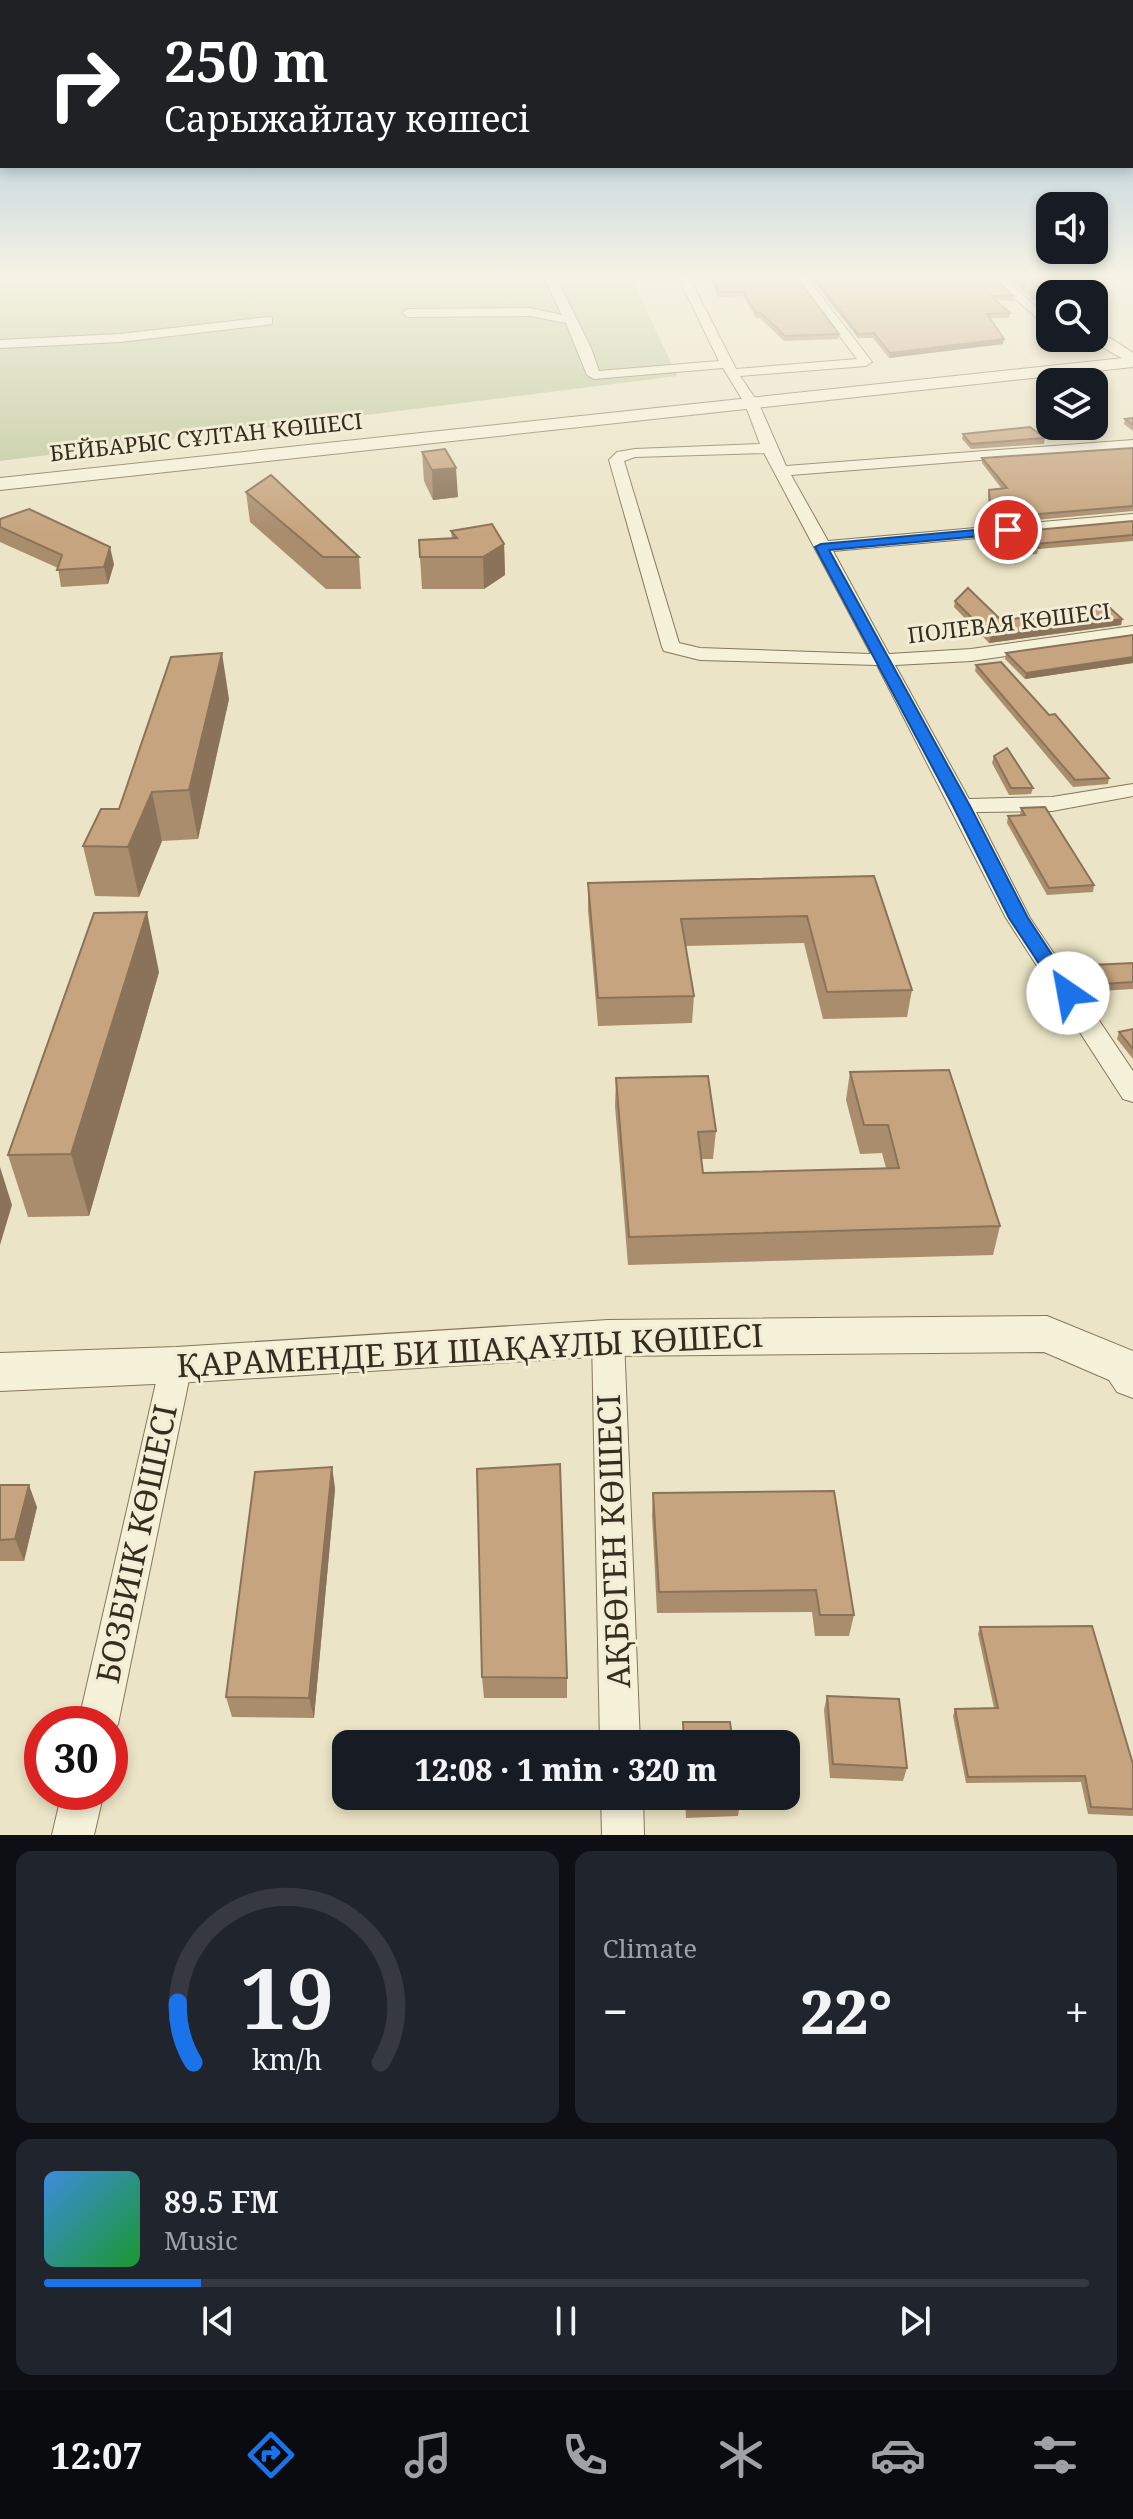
<!DOCTYPE html>
<html lang="en">
<head>
<meta charset="utf-8">
<style>
	:root { --surface:#171b24; --page:#20242c; --text:#f1f3f6; --muted:#9ea1a6; --line:#363941; --accent:#1a73e8 }
	body { margin:0; font-family:"Noto Serif",serif; background:var(--page); color:var(--text); height:100vh; display:flex; flex-direction:column; font-size:30px; white-space:nowrap }
	* { box-sizing:border-box; margin:0 }
	p { font-size:26px; color:var(--muted) }
	.icon { flex:none; width:44px; height:44px; fill:none; stroke:currentColor; stroke-width:2; stroke-linecap:round; stroke-linejoin:round }
	.map { position:relative; height:1835px; overflow:hidden }
	.sheet { display:flex; flex-direction:column; gap:16px; padding:16px; background:#0d0f14; flex:1 }
	.sheet>* { flex:none }
	.top-card { position:absolute; left:0px; top:0px; width:1134px; height:168px; box-shadow:0 4px 12px #0003; background:#202124; color:#fff; overflow:hidden }
	.controls { position:absolute; left:1036px; top:192px; display:grid; gap:16px }
	.controls a { display:grid; place-items:center; width:72px; height:72px; border-radius:16px; background:var(--surface); box-shadow:0 4px 12px #0003; font-size:40px }
	.speed { position:absolute; left:24px; top:1706px; display:flex; gap:16px; font-size:40px; font-weight:700; text-align:center }
	.speed>* { display:grid; place-content:center; width:104px; height:104px; border-radius:50%; background:var(--surface); box-shadow:0 4px 12px #0003; line-height:1 }
	.speed .limit { border:12px solid #d22; background:#fff; color:#111 }
	.pin { position:absolute; display:grid; place-items:center; width:68px; height:68px; color:#fff; margin:-34px; border:4px solid #fff; border-radius:50%; box-shadow:0 2px 8px #0007 }
	.me { position:absolute; width:88px; margin:-44px; rotate:327deg; stroke-linejoin:round; filter:drop-shadow(0 0 6px #0008) }
	.turn { display:flex; align-items:center; gap:28px; height:168px; padding:0 32px; font-size:36px }
	.turn .icon { width:104px; height:104px; stroke-width:2.5 }
	.turn b { display:block; font-size:56px; line-height:68px }
	.big { font-size:60px; font-weight:800; line-height:1.1 }
	.sheet .card { flex:1; display:flex; flex-direction:column; justify-content:center; gap:12px; min-width:0; padding:0 28px; border-radius:16px; background:var(--page) }
	.sheet .dial { align-items:center; gap:0 }
	.dial svg { height:208px; overflow:visible; fill:none; stroke:var(--line); stroke-width:7; stroke-linecap:round; text-anchor:middle }
	.dial text { fill:var(--text); stroke:none }
	.song { display:flex; align-items:center; gap:24px }
	.cover { width:96px; height:96px; border-radius:12px; background:linear-gradient(135deg,hsl(210 70% 55%),hsl(130 70% 35%)) }
	.played { height:8px; border-radius:4px; background:linear-gradient(90deg,var(--accent) 15%,var(--line) 15%) }
	.keys { display:flex; justify-content:space-around; direction:ltr }
	.heat { display:flex; justify-content:space-between; align-items:center; font-size:44px; direction:ltr }
	.sheet .tiles { flex:1; display:grid; gap:16px; grid-template-columns:1fr 1fr }
	.card:last-child { grid-column:span 2 }
	.trip { position:absolute; left:332px; top:1730px; width:468px; height:80px; border-radius:16px; background:var(--surface); box-shadow:0 4px 12px #0003; font-weight:800; line-height:80px; text-align:center }
	.menu { display:flex; height:128px; justify-content:space-around; align-items:center; background:#090b0e; color:var(--muted) }
	.menu .icon { width:56px; height:56px }
	.menu .on { color:var(--accent) }
	.menu b { font-size:36px; color:var(--text) }
	.map>svg:first-child { display:block }
</style>
</head>
<body>
<div class="map">
<svg width="1133" height="1835" viewBox="0 0 1133 1835">
	<rect width="100%" height="100%" fill="#ebe4c6"/>
	<polygon fill="#bec89b" points="0,275 630,275 677,376 0,461"/>
	<g fill="none" stroke-linecap="round" stroke-linejoin="round">
		<g stroke="#85775d" stroke-width="2">
			<g id="minor">
				<path d="M543 275H555L591 348 599 371 719 361 677 275H688L736 369 857 359 794 275H805L872 362 866 366 740 376 759 404 786 466 1133 440V448L791 475 828 541 1133 514V524L833 551 889 654 971 649 1133 626V638L971 661 895 665 969 799 1052 797 1133 784V796L1052 811 976 812 1030 918 1133 1071V1102L1123 1099 1006 918 877 665 700 660 664 651 662 647 609 460 617 452 635 449 760 444 745 404 723 368 594 379 587 375 566 323 530 316 408 317 402 313 408 309 530 308 562 315ZM764 453 871 654 700 648 679 643 624 461 635 457Z"/>
				<polygon points="989,275 1001,275 1050,319 1050,330"/>
				<polygon points="268,317 272,318 272,324 120,342 0,348 0,340 120,334"/>
				<path d="M1094 334 1112 339 1133 353V363C1118 357 1100 346 1088 338H1094Z"/>
				<polygon points="608,1325 619,1329 624,1338 640,1744 600,1744 592,1338 597,1329"/>
				<polygon points="176,1351 188,1355 192,1365 118,1724 110,1739 110,1724 78,1724 160,1365 164,1355"/>
				<polygon points="62,1792 104,1792 94,1835 52,1835"/>
				<polygon points="601,1796 643,1796 644,1835 602,1835"/>
			</g>
		</g>
		<g stroke="#85775d" stroke-width="2">
			<g id="tertiary">
				<polygon points="1133,357 1133,367 0,490 0,478"/>
				<polygon points="1047,1316 1133,1351 1133,1398 1117,1392 1109,1380 1044,1352 608,1356 176,1383 0,1391 0,1353 176,1347 608,1320"/>
			</g>
		</g>
		<use href="#minor" fill="#f6f1d9" fill-rule="evenodd"/>
		<use href="#tertiary" fill="#f6f1d9" fill-rule="evenodd"/>
	</g>
	<g fill="#aa8d6d">
		<polygon points="709,275 795,275 839,334 838,339 784,341 760,318 756,318 743,296 718,297"/>
		<polygon points="808,275 990,275 1014,296 1013,301 996,300 1010,313 1009,318 990,318 1003,344 889,358 873,338 858,338"/>
		<polygon points="1006,275 1048,275 1050,301 1034,301"/>
		<polygon points="1133,418 1133,431 1124,424 1125,419"/>
		<polygon points="963,434 1045,438 1044,444 971,449 962,439"/>
		<polygon points="1133,448 1133,511 990,524 988,495 989,490 1002,489 982,463 982,458"/>
		<polygon points="422,452 458,497 433,500 424,481"/>
		<polygon points="246,492 359,557 361,589 326,589 250,522"/>
		<polygon points="0,519 114,564 108,584 61,587 58,568 0,542"/>
		<polygon points="1133,521 1133,541 1038,549 1037,554 993,557 992,540 993,534"/>
		<polygon points="451,531 504,544 505,575 484,589 422,589 420,557 452,538"/>
		<polygon points="955,601 1001,620 1071,613 1072,609 1122,619 1121,625 989,643 954,607"/>
		<polygon points="1133,635 1133,663 1025,679 1005,659 1006,653"/>
		<polygon points="976,665 1049,715 1109,778 1108,784 1073,787 975,671"/>
		<polygon points="229,699 198,839 162,841 139,897 95,896 83,846"/>
		<polygon points="994,756 1033,788 1031,794 1009,795 992,763"/>
		<polygon points="1021,808 1094,885 1093,892 1047,895 1007,823 1008,816 1020,816"/>
		<polygon points="874,876 912,990 907,1017 823,1019 804,943 686,946 694,996 692,1023 598,1026 588,910 588,883"/>
		<polygon points="1133,963 1133,989 1100,991 1090,972 1092,965"/>
		<polygon points="159,972 89,1216 28,1217 8,1155"/>
		<polygon points="1133,1029 1133,1059 1117,1039 1119,1032"/>
		<polygon points="850,1072 1000,1226 993,1255 628,1265 615,1106 616,1078 716,1131 713,1159 701,1159 703,1173 886,1168 882,1153 860,1154 846,1100"/>
		<polygon points="332,1467 335,1489 314,1718 232,1717 226,1697"/>
		<polygon points="0,1485 37,1507 24,1561 0,1561"/>
		<polygon points="834,1491 854,1615 849,1636 815,1636 812,1612 657,1613 652,1515 653,1493"/>
		<polygon points="980,1627 1133,1764 1133,1816 1088,1814 1081,1782 966,1783 953,1716 955,1709 994,1708 978,1634"/>
		<polygon points="482,1677 567,1678 567,1698 484,1698"/>
		<polygon points="827,1696 907,1768 903,1781 830,1778 824,1710"/>
		<polygon points="685,1796 739,1796 740,1803 738,1816 686,1818"/>
	</g>
	<g fill="#8b7359">
		<polygon points="1004,339 1003,344 889,358 890,353"/>
		<polygon points="456,468 458,497 433,500 432,470"/>
		<polygon points="504,544 505,575 484,589 483,557"/>
		<polygon points="110,547 114,564 108,584 104,567"/>
		<polygon points="1122,619 1121,625 989,643 991,637"/>
		<polygon points="222,653 229,699 198,839 189,790"/>
		<polygon points="1133,657 1133,663 1025,679 1026,673"/>
		<polygon points="152,792 162,841 139,897 128,847"/>
		<polygon points="147,912 159,972 89,1216 71,1154"/>
		<polygon points="0,1167 12,1205 0,1245"/>
		<polygon points="332,1467 335,1489 314,1718 309,1698"/>
		<polygon points="29,1485 37,1507 24,1561 15,1539"/>
	</g>
	<g fill="#c6a47f" stroke="#8b7359" stroke-width="2">
		<polygon points="711,275 795,275 839,334 785,336 761,313 757,313 743,292 718,292"/>
		<polygon points="812,275 990,275 1014,296 991,296 1010,313 987,314 1004,339 890,353 874,333 858,334"/>
		<polygon points="1012,275 1048,275 1070,294 1050,294 1050,296 1035,296"/>
		<polygon points="1133,418 1133,425 1125,419"/>
		<polygon points="1030,427 1045,438 971,444 963,434"/>
		<polygon points="1133,448 1133,506 991,518 989,490 1007,488 982,458"/>
		<polygon points="445,449 456,468 432,470 422,452"/>
		<polygon points="271,475 359,557 323,557 246,492"/>
		<polygon points="29,509 110,547 104,567 57,570 62,555 0,527 0,519"/>
		<polygon points="1133,521 1133,535 1035,544 1039,548 994,551 993,534"/>
		<polygon points="492,524 504,544 483,557 420,557 419,540 457,538 451,531"/>
		<polygon points="968,588 1001,620 1075,612 1072,609 1109,607 1122,619 991,637 955,601"/>
		<polygon points="1133,635 1133,657 1026,673 1006,653"/>
		<polygon points="222,653 189,790 152,792 128,847 83,846 101,809 119,809 171,657"/>
		<polygon points="1001,662 1049,715 1055,714 1109,778 1075,780 976,665"/>
		<polygon points="1007,748 1033,788 1011,788 994,756"/>
		<polygon points="1045,807 1094,885 1049,888 1008,816 1025,815 1021,808"/>
		<polygon points="874,876 912,990 827,992 807,916 681,919 694,996 598,998 588,883"/>
		<polygon points="147,912 71,1154 8,1155 94,913"/>
		<polygon points="1133,963 1133,982 1102,984 1092,965"/>
		<polygon points="1133,1029 1133,1049 1119,1032"/>
		<polygon points="949,1070 1000,1226 629,1237 616,1078 708,1076 716,1131 698,1132 703,1173 899,1168 888,1125 864,1125 850,1072"/>
		<polygon points="560,1464 567,1678 482,1677 477,1469"/>
		<polygon points="332,1467 309,1698 226,1697 255,1472"/>
		<polygon points="0,1485 29,1485 15,1539 0,1540"/>
		<polygon points="834,1491 854,1615 820,1615 816,1590 659,1592 653,1493"/>
		<polygon points="1092,1626 1133,1764 1133,1809 1091,1807 1085,1776 968,1777 955,1709 998,1708 980,1627"/>
		<polygon points="827,1696 899,1699 907,1768 833,1764"/>
		<polygon points="683,1722 730,1722 733,1744 684,1744"/>
		<polygon points="687,1796 739,1796 740,1803 688,1804"/>
	</g>
	<linearGradient id="sky" x2="0" y2="1"><stop stop-color="#8eb8d6"/><stop offset="0.52" stop-color="#f6f3e5"/><stop offset="1" stop-color="#f6f3e5" stop-opacity="0"/></linearGradient>
	<rect width="1133" height="532" fill="url(#sky)"/>
	<polygon fill="#1a73e8" stroke="#114b97" stroke-width="2" points="1008,527 1014,530 1013,533 829,550 970,806 1028,918 1077,993 1068,999 1061,997 1009,918 953,806 815,547 821,544"/>
	<g text-anchor="middle" stroke-width="6" stroke-linejoin="round" paint-order="stroke">
		<g font-size="22" fill="#362d20" stroke="#f3edd5">
			<text transform="translate(206 437) rotate(-6)" y="8">БЕЙБАРЫС СҰЛТАН КӨШЕСІ</text>
			<text transform="translate(1009 623) rotate(-7)" y="8">ПОЛЕВАЯ КӨШЕСІ</text>
		</g>
		<g font-size="32" fill="#362d20" stroke="#f3edd5">
			<text transform="translate(470 1351) rotate(-3)" y="11">ҚАРАМЕНДЕ БИ ШАҚАҰЛЫ КӨШЕСІ</text>
			<text transform="translate(614 1541) rotate(-92)" y="11">АҚБӨГЕН КӨШЕСІ</text>
			<text transform="translate(137 1544) rotate(-78)" y="11">БОЗБИІК КӨШЕСІ</text>
		</g>
	</g>
</svg>
<div class="controls">
<a><svg class="icon" aria-label="sound" viewBox="0 0 24 24"><path d="M4 9h4l5-4v14l-5-4H4zM17 9q2 3 0 6"/></svg></a>
<a><svg class="icon" aria-label="search" viewBox="0 0 24 24"><circle cx="10" cy="10" r="6"/><path d="M15 15l6 6"/></svg></a>
<a><svg class="icon" aria-label="layers" viewBox="0 0 24 24"><path d="M12 4l9 5-9 5-9-5zM3 14l9 5 9-5"/></svg></a>
</div>
<div class="speed"><div class="limit">30</div></div>
<div class="pin" style="left:1008px;top:530px;background:#d93025"><svg class="icon" aria-label="arrive" viewBox="0 0 24 24"><path d="M6 21V4h12l-3 4 3 4H6"/></svg></div>
<svg class="me" style="left:1068px;top:993px" viewBox="-20 -20 40 40"><circle r="19" fill="#fff"/><path d="M0-13L10 11 0 6-10 11z" fill="#1a73e8"/></svg>
<div class="trip">12:08 · 1 min · 320 m</div>
<div class="top-card">
<div class="turn"><svg class="icon" aria-label="right" viewBox="0 0 24 24"><path d="M7 20v-9h11M14 6l5 5-5 5"/></svg><div><b>250 m</b>Сарыжайлау көшесі</div></div>
</div>
</div>
<section class="sheet">
<div class="tiles">
<div class="card dial"><svg viewBox="0 0 100 80">
<path d="M14 69A42 42 0 1 1 86 69"/>
<path d="M14 69A42 42 0 0 1 8 46" stroke="#1a73e8"/>
<text x="50" y="56" font-size="32" font-weight="700">19</text>
<text x="50" y="72" font-size="11">km/h</text>
</svg></div>
<div class="card"><p>Climate</p>
<div class="heat"><a>−</a><b class="big">22°</b><a>+</a></div>
</div>
<div class="card">
<div class="song"><i class="cover"></i><div><b>89.5 FM</b><p>Music</p></div></div>
<div class="played"></div>
<div class="keys"><svg class="icon" aria-label="previous" viewBox="0 0 24 24"><path d="M18 5L8 12l10 7zM5 5v14"/></svg><svg class="icon" aria-label="pause" viewBox="0 0 24 24"><path d="M8 5v14M16 5v14"/></svg><svg class="icon" aria-label="next" viewBox="0 0 24 24"><path d="M6 5l10 7-10 7zM19 5v14"/></svg></div>
</div>
</div>
</section>
<nav class="menu">
<b>12:07</b>
<svg class="icon on" aria-label="directions" viewBox="0 0 24 24"><path d="M12 3l9 9-9 9-9-9zM9 14v-3h6M13 9l2 2-2 2"/></svg>
<svg class="icon" aria-label="music" viewBox="0 0 24 24"><path d="M9 18V5l10-2v13"/><circle cx="6" cy="18" r="3"/><circle cx="16" cy="16" r="3"/></svg>
<svg class="icon" aria-label="phone" viewBox="0 0 24 24"><path d="M5 4h4l2 5-3 2q2 4 5 5l2-3 5 2v4C11 20 4 13 5 4z"/></svg>
<svg class="icon" aria-label="climate" viewBox="0 0 24 24"><path d="M12 3v18M4 7l16 10M4 17L20 7"/></svg>
<svg class="icon" aria-label="car" viewBox="0 0 24 24"><path d="M5 17H2v-5l4-1 3-4h7l3 4 3 1v5h-3M9 17h6M6 11h13"/><circle cx="7" cy="17" r="2"/><circle cx="17" cy="17" r="2"/></svg>
<svg class="icon" aria-label="filters" viewBox="0 0 24 24"><path d="M4 7h16M4 17h16"/><circle cx="9" cy="7" r="2"/><circle cx="15" cy="17" r="2"/></svg>
</nav>
</body>
</html>
